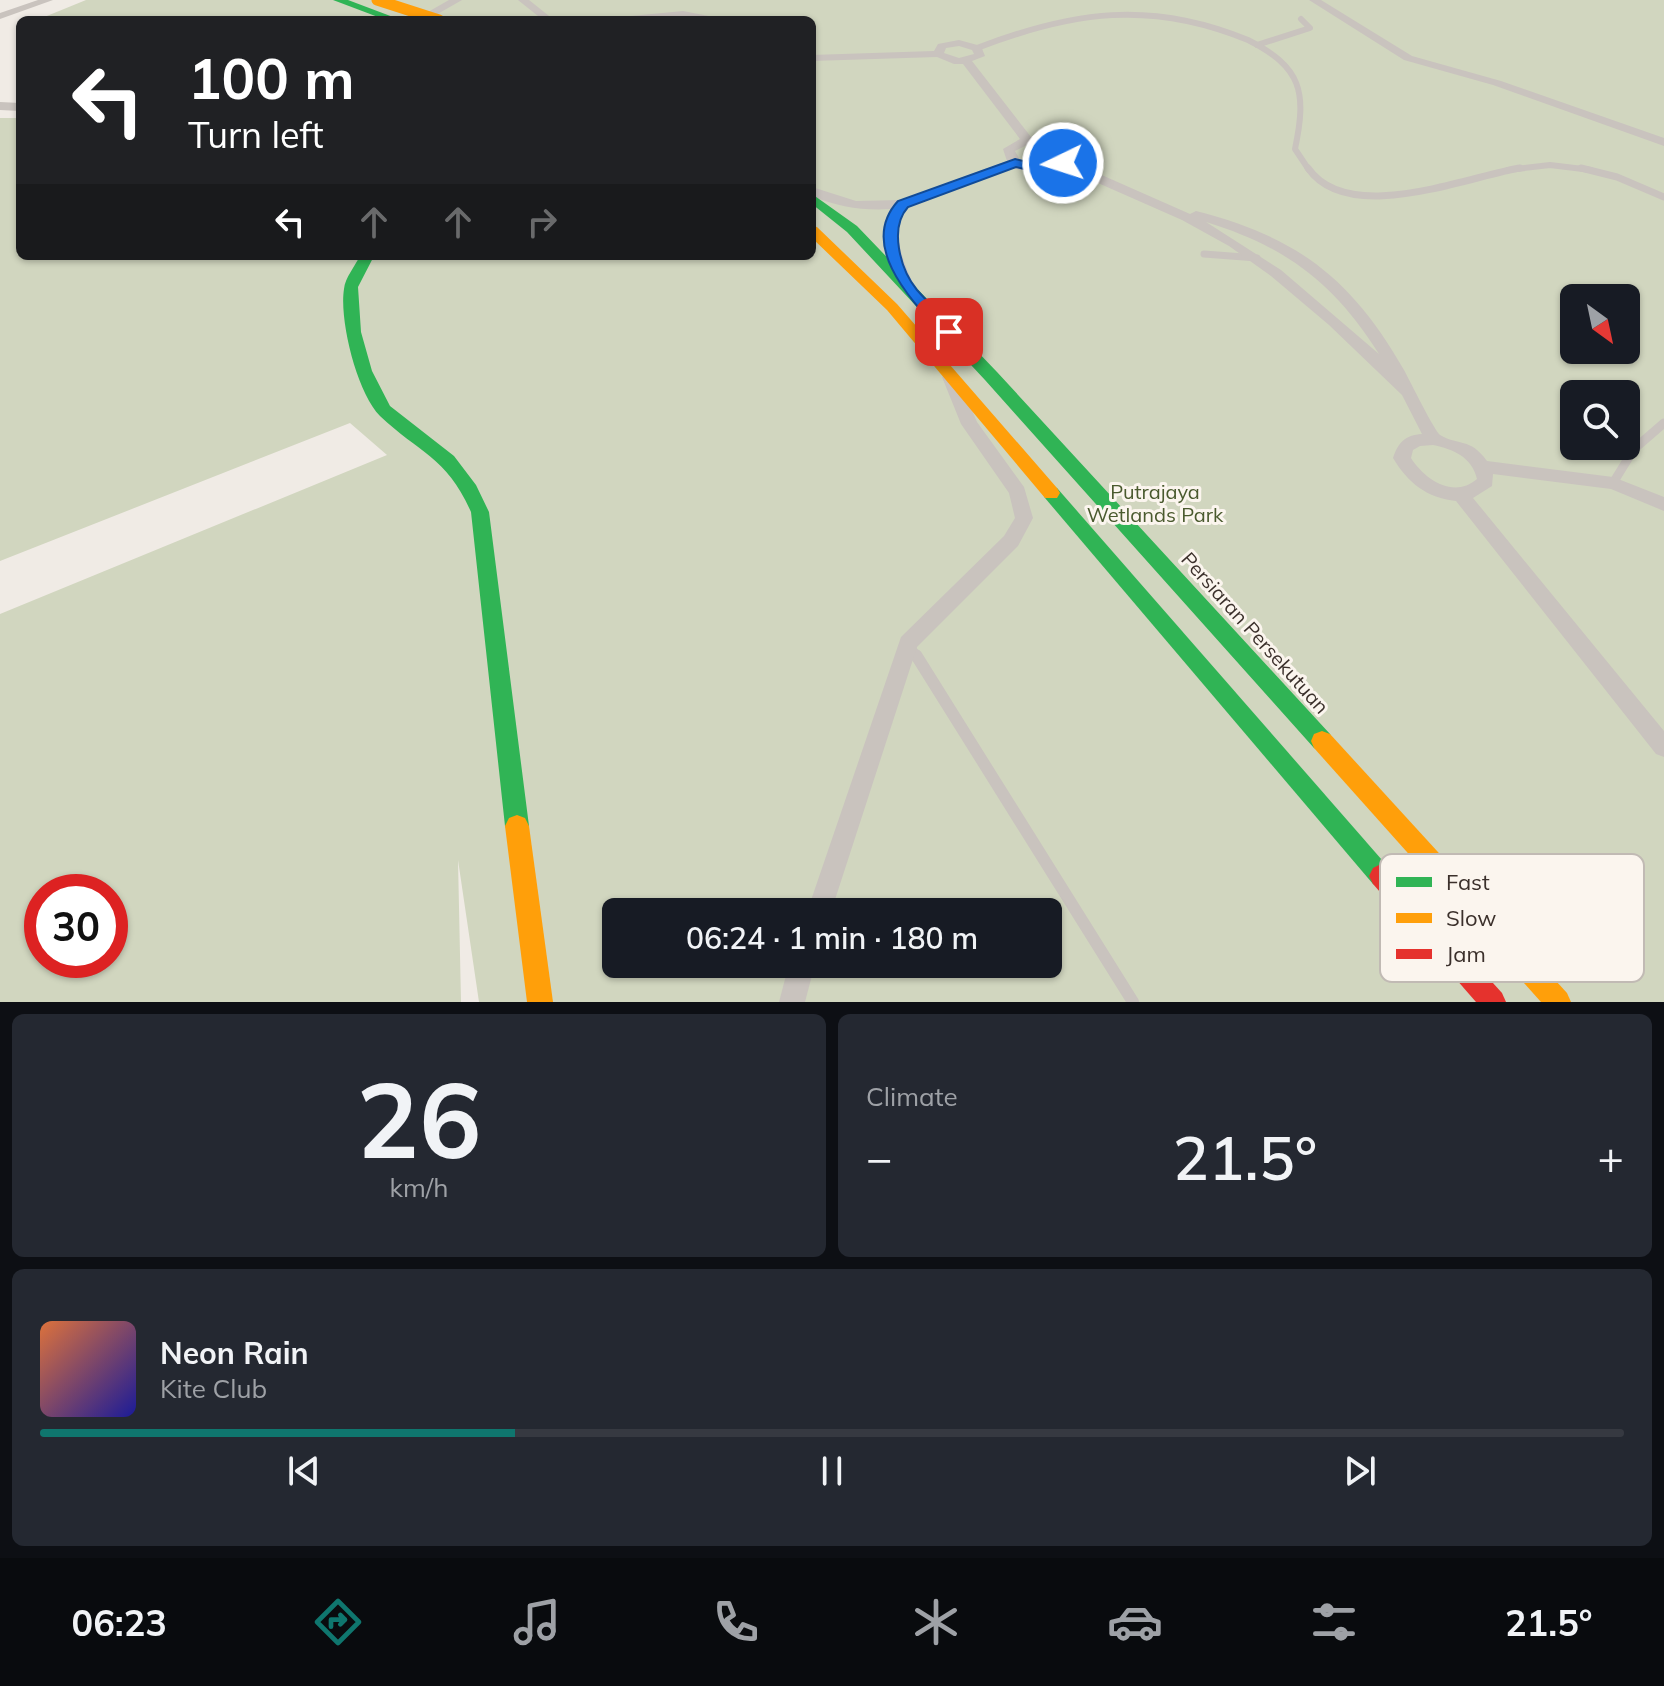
<!DOCTYPE html>
<html lang="en">
<head>
<meta charset="utf-8">
<style>
	:root { --surface:#171b24; --page:#242831; --text:#f1f3f6; --muted:#9ea1a6; --line:#363941; --accent:#0f766e }
	body { margin:0; font-family:Mulish,sans-serif; background:var(--page); color:var(--text); height:100vh; display:flex; flex-direction:column; font-size:30px; white-space:nowrap }
	* { box-sizing:border-box; margin:0 }
	p { font-size:26px; color:var(--muted) }
	.icon { flex:none; width:44px; height:44px; fill:none; stroke:currentColor; stroke-width:2; stroke-linecap:round; stroke-linejoin:round }
	.map { position:relative; height:1002px; overflow:hidden }
	.panel { display:flex; flex-direction:column; gap:12px; padding:12px; background:#0d0f14; flex:1 }
	.panel>* { flex:none }
	.guide { position:absolute; left:16px; top:16px; width:800px; height:244px; border-radius:12px; box-shadow:0 2px 6px #0004; background:#202124; color:#fff; overflow:hidden }
	.needle { width:52px; rotate:147deg }
	.fabs { position:absolute; left:1560px; top:284px; display:grid; gap:16px }
	.fabs a { display:grid; place-items:center; width:80px; height:80px; border-radius:12px; background:var(--surface); box-shadow:0 2px 6px #0004; font-size:40px }
	.speed { position:absolute; left:24px; top:874px; display:flex; gap:16px; font-size:40px; font-weight:700; text-align:center }
	.speed>* { display:grid; place-content:center; width:104px; height:104px; border-radius:50%; background:var(--surface); box-shadow:0 2px 6px #0004; line-height:1 }
	.speed .limit { border:12px solid #d22; background:#fff; color:#111 }
	.pin { position:absolute; display:grid; place-items:center; width:68px; height:68px; color:#fff; margin:-34px; border-radius:16px; box-shadow:0 4px 12px #0006 }
	.me { position:absolute; width:88px; margin:-44px; rotate:266deg; stroke-linejoin:round; filter:drop-shadow(0 0 6px #0008) }
	.turn { display:flex; align-items:center; gap:28px; height:168px; padding:0 40px; font-size:36px }
	.turn .icon { width:104px; height:104px; stroke-width:2.5 }
	.turn b { display:block; font-size:56px; line-height:68px }
	.lanes { display:flex; align-items:center; height:76px; padding:0 40px; background:#0003; justify-content:center; gap:40px; direction:ltr }
	.lanes .off { opacity:.35 }
	.big { font-size:60px; font-weight:600; line-height:1.1 }
	.panel .tile { flex:1; display:flex; flex-direction:column; justify-content:center; gap:12px; min-width:0; padding:0 28px; border-radius:12px; background:var(--page) }
	.panel .dial { align-items:center; gap:0 }
	.dial b { font-size:104px; line-height:1 }
	.song { display:flex; align-items:center; gap:24px }
	.cover { width:96px; height:96px; border-radius:12px; background:linear-gradient(135deg,hsl(20 70% 55%),hsl(240 70% 35%)) }
	.played { height:8px; border-radius:4px; background:linear-gradient(90deg,var(--accent) 30%,var(--line) 30%) }
	.keys { display:flex; justify-content:space-around; direction:ltr }
	.heat { display:flex; justify-content:space-between; align-items:center; font-size:44px; direction:ltr }
	.panel .tiles { flex:1; display:grid; gap:12px; grid-template-columns:1fr 1fr }
	.tile:last-child { grid-column:span 2 }
	.trip { position:absolute; left:602px; top:898px; width:460px; height:80px; border-radius:12px; background:var(--surface); box-shadow:0 2px 6px #0004; font-weight:600; line-height:80px; text-align:center }
	.menu { display:flex; height:128px; justify-content:space-around; align-items:center; background:#090b0e; color:var(--muted) }
	.menu .icon { width:56px; height:56px }
	.menu .selected { color:var(--accent) }
	.menu b { font-size:36px; color:var(--text) }
	.map>svg:first-child { display:block }
</style>
</head>
<body>
<div class="map">
<svg width="1664" height="1002" viewBox="0 0 1664 1002">
	<rect width="100%" height="100%" fill="#f0ebe5"/>
	<path fill="#d1d6bf" fill-rule="evenodd" d="M86 0H1664V1002H479L458 860 461 1002H0V614L387 455 350 423 0 561V118H20V256H812V20H37ZM1574 298H1626V350H1574ZM1574 394H1626V446H1574ZM42 892H110V960H42ZM616 912H1048V964H616Z"/>
	<g fill="none" stroke-linecap="round" stroke-linejoin="round">
		<g stroke="#c9c3be" stroke-width="6">
			<polyline points="1257,45 1310,28 1301,19"/>
			<path d="M977 48C1073 11 1151 0 1248 40 1302 67 1307 92 1295 149L1309 170"/>
			<polyline points="1508,170 1550,165 1591,170"/>
		</g>
		<g stroke="#c9c3be" stroke-width="7">
			<path d="M1308 168C1348 226 1466 177 1520 168"/>
			<polyline points="1581,168 1617,177 1664,197"/>
			<polyline points="1204,254 1257,258"/>
		</g>
		<g stroke="#c9c3be" stroke-width="9">
			<polyline points="1613,483 1634,449 1664,423"/>
			<polyline points="910,646 917,657"/>
		</g>
		<polyline stroke="#c9c3be" stroke-width="12" points="916,655 1133,1002"/>
		<g fill="#c9c3be" fill-rule="evenodd">
			<polygon points="38,0 53,0 0,19 0,13"/>
			<polygon points="449,0 462,0 427,20 414,20"/>
			<polygon points="518,0 529,0 554,20 543,20"/>
			<polygon points="1309,0 1321,0 1412,56 1501,81 1664,138 1664,146 1493,85 1404,60"/>
			<polygon points="683,11 729,20 683,17 616,20 621,17"/>
			<path d="M959 40 981 46 985 56 972 61 1031 137 1063 143 1072 158 1070 161 1190 214 1196 211C1298 237 1352 279 1404 370 1410 381 1434 430 1440 435 1458 446 1470 437 1487 461L1613 477 1664 497V511L1611 489 1493 474 1492 486 1473 498 1664 731V757L1656 754 1456 501C1427 498 1408 483 1393 458 1398 443 1405 435 1422 434L1402 395 1329 325 1271 276 1229 246 1182 220 1064 168 1048 173 1009 168 908 207C889 232 903 260 914 286L907 290 902 289C889 266 876 234 892 209 864 211 838 207 812 196V187L856 201 901 200 1007 161 1003 149 1020 139 963 64H954L937 57 812 61V55L934 51 938 44ZM959 46 972 50 974 54 959 58 944 53 946 48ZM1029 144 1054 149 1060 158 1048 165 1020 160 1015 151ZM1206 222C1287 247 1334 283 1379 354L1281 270ZM1433 445C1453 449 1472 457 1477 479 1454 499 1425 480 1411 458L1413 450 1420 446Z"/>
			<polygon points="0,102 20,103 20,111 0,110"/>
			<polygon points="950,372 958,377 977,422 1024,487 1033,518 1018,546 917,647 831,912 807,912 901,637 1004,536 1015,518 1009,493 961,424 942,377"/>
			<polygon points="789,964 815,964 805,1002 779,1002"/>
		</g>
		<g fill="#30b455" fill-rule="evenodd">
			<polygon points="333,0 348,0 401,20 386,20"/>
			<polygon points="812,194 857,226 997,372 1330,734 1333,741 1330,748 1322,751 1314,748 985,380 847,232 812,204"/>
			<path d="M360 256H374L358 287 361 332 372 371 390 406 454 456 476 485 489 512 529 826 525 834 517 837 509 834 505 826 471 512C447 457 419 453 380 416 357 393 339 320 344 289 345 278 355 266 360 256Z"/>
			<polygon points="1051,486 1057,488 1389,868 1393,876 1389,884 1381,888 1373,884 1045,498 1042,493 1045,488"/>
		</g>
		<g fill="#ff9f0a" fill-rule="evenodd">
			<polygon points="812,226 817,227 897,304 1057,488 1060,493 1057,498 1045,498 887,310 812,238"/>
			<polygon points="1322,731 1330,734 1567,993 1571,1002 1541,1002 1314,748 1311,741 1314,734"/>
			<polygon points="517,815 525,818 529,826 553,1002 527,1002 505,826 509,818"/>
		</g>
		<polygon fill="#e5322d" fill-rule="evenodd" points="1381,864 1389,868 1502,993 1506,1002 1476,1002 1373,884 1369,876 1373,868"/>
		<polyline stroke="#ff9f0a" stroke-width="11" points="377,0 439,20"/>
	</g>
	<path fill="#1a73e8" stroke="#114b97" stroke-width="2" d="M1015 159 1040 165 1063 160 1069 163 1040 173 1016 167 908 207C889 228 900 269 917 290 930 305 945 317 957 332L944 336C913 302 857 246 898 201Z"/>
	<g text-anchor="middle" stroke-width="6" stroke-linejoin="round" paint-order="stroke">
		<g font-size="20" fill="#4a5a2e" stroke="#fbf5ee">
			<text x="1155" y="499">Putrajaya<tspan x="1155" dy="23">Wetlands Park</tspan></text>
		</g>
		<g font-size="20" fill="#3b302b" stroke="#fbf5ee">
			<text transform="translate(1255 633) rotate(48)" y="7">Persiaran Persekutuan</text>
		</g>
	</g>
	<rect x="1380" y="854" width="264" height="128" rx="12" fill="#fbf5ee" stroke="#c1bab4" stroke-width="2"/>
	<rect x="1396" y="877" width="36" height="10" fill="#30b455"/>
	<rect x="1396" y="913" width="36" height="10" fill="#ff9f0a"/>
	<rect x="1396" y="949" width="36" height="10" fill="#e5322d"/>
	<g font-size="22" fill="#3b302b">
		<text x="1446" y="890">Fast</text>
		<text x="1446" y="926">Slow</text>
		<text x="1446" y="962">Jam</text>
	</g>
</svg>
<div class="fabs">
<a><svg class="needle" viewBox="-14 -14 28 28"><path d="M0-13l5 13h-10z" fill="#e53935"/><path d="M0 13l5-13h-10z" fill="#9ea1a6"/></svg></a>
<a><svg class="icon" aria-label="search" viewBox="0 0 24 24"><circle cx="10" cy="10" r="6"/><path d="M15 15l6 6"/></svg></a>
</div>
<div class="speed"><div class="limit">30</div></div>
<div class="pin" style="left:949px;top:332px;background:#d93025"><svg class="icon" aria-label="arrive" viewBox="0 0 24 24"><path d="M6 21V4h12l-3 4 3 4H6"/></svg></div>
<svg class="me" style="left:1063px;top:163px" viewBox="-20 -20 40 40"><circle r="17" fill="#1a73e8" stroke="#fff" stroke-width="3"/><path d="M0-11L8 9 0 5-8 9z" fill="#fff"/></svg>
<div class="trip">06:24 · 1 min · 180 m</div>
<div class="guide">
<div class="turn"><svg class="icon" aria-label="left" viewBox="0 0 24 24"><path d="M17 20v-9H6M10 6l-5 5 5 5"/></svg><div><b>100 m</b>Turn left</div></div>
<div class="lanes"><svg class="icon" aria-label="left" viewBox="0 0 24 24"><path d="M17 20v-9H6M10 6l-5 5 5 5"/></svg><svg class="icon off" aria-label="ahead" viewBox="0 0 24 24"><path d="M12 20V5M6 11l6-6 6 6"/></svg><svg class="icon off" aria-label="ahead" viewBox="0 0 24 24"><path d="M12 20V5M6 11l6-6 6 6"/></svg><svg class="icon off" aria-label="right" viewBox="0 0 24 24"><path d="M7 20v-9h11M14 6l5 5-5 5"/></svg></div>
</div>
</div>
<section class="panel">
<div class="tiles">
<div class="tile dial"><b>26</b><p>km/h</p></div>
<div class="tile"><p>Climate</p>
<div class="heat"><a>−</a><b class="big">21.5°</b><a>+</a></div>
</div>
<div class="tile">
<div class="song"><i class="cover"></i><div><b>Neon Rain</b><p>Kite Club</p></div></div>
<div class="played"></div>
<div class="keys"><svg class="icon" aria-label="previous" viewBox="0 0 24 24"><path d="M18 5L8 12l10 7zM5 5v14"/></svg><svg class="icon" aria-label="pause" viewBox="0 0 24 24"><path d="M8 5v14M16 5v14"/></svg><svg class="icon" aria-label="next" viewBox="0 0 24 24"><path d="M6 5l10 7-10 7zM19 5v14"/></svg></div>
</div>
</div>
</section>
<nav class="menu">
<b>06:23</b>
<svg class="icon selected" aria-label="directions" viewBox="0 0 24 24"><path d="M12 3l9 9-9 9-9-9zM9 14v-3h6M13 9l2 2-2 2"/></svg>
<svg class="icon" aria-label="music" viewBox="0 0 24 24"><path d="M9 18V5l10-2v13"/><circle cx="6" cy="18" r="3"/><circle cx="16" cy="16" r="3"/></svg>
<svg class="icon" aria-label="phone" viewBox="0 0 24 24"><path d="M5 4h4l2 5-3 2q2 4 5 5l2-3 5 2v4C11 20 4 13 5 4z"/></svg>
<svg class="icon" aria-label="climate" viewBox="0 0 24 24"><path d="M12 3v18M4 7l16 10M4 17L20 7"/></svg>
<svg class="icon" aria-label="car" viewBox="0 0 24 24"><path d="M5 17H2v-5l4-1 3-4h7l3 4 3 1v5h-3M9 17h6M6 11h13"/><circle cx="7" cy="17" r="2"/><circle cx="17" cy="17" r="2"/></svg>
<svg class="icon" aria-label="filters" viewBox="0 0 24 24"><path d="M4 7h16M4 17h16"/><circle cx="9" cy="7" r="2"/><circle cx="15" cy="17" r="2"/></svg>
<b>21.5°</b>
</nav>
</body>
</html>
